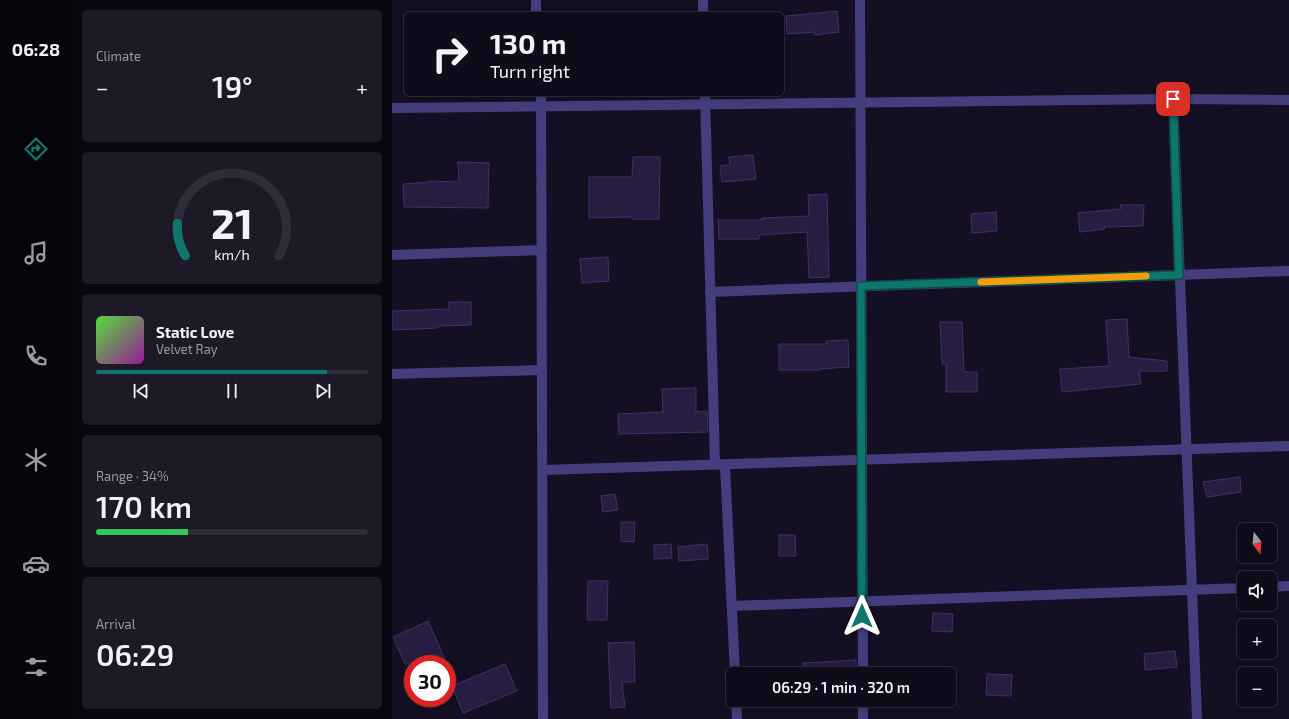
<!DOCTYPE html>
<html lang="en">
<head>
<meta charset="utf-8">
<style>
	:root { --surface:#0f0b1a; --page:#1d1927; --text:#f1f3f6; --muted:#9b9ba2; --line:#2f2b39; --accent:#0f766e }
	body { margin:0; font-family:"Exo 2",sans-serif; background:var(--page); color:var(--text); height:100vh; display:flex; flex-direction:column; font-size:15px; white-space:nowrap }
	* { box-sizing:border-box; margin:0 }
	p { font-size:13px; color:var(--muted) }
	.icon { flex:none; width:22px; height:22px; fill:none; stroke:currentColor; stroke-width:2; stroke-linecap:round; stroke-linejoin:round }
	.map { position:relative; flex:1; overflow:hidden }
	.drawer { display:flex; flex-direction:column; gap:10px; padding:10px; background:#08060e; width:320px }
	.drawer>* { flex:none }
	.hud { position:absolute; left:12px; top:12px; width:380px; height:84px; border-radius:6px; box-shadow:0 2px 10px #0003,0 0 0 1px var(--line); background:#0f0b1a; color:var(--text); overflow:hidden }
	.needle { width:26px; rotate:164deg }
	.buttons { position:absolute; left:845px; top:523px; display:grid; gap:8px }
	.buttons a { display:grid; place-items:center; width:40px; height:40px; border-radius:6px; background:var(--surface); box-shadow:0 2px 10px #0003,0 0 0 1px var(--line); font-size:20px }
	.speed { position:absolute; left:12px; top:655px; display:flex; gap:8px; font-size:20px; font-weight:700; text-align:center }
	.speed>* { display:grid; place-content:center; width:52px; height:52px; border-radius:50%; background:var(--surface); box-shadow:0 2px 10px #0003,0 0 0 1px var(--line); line-height:1 }
	.speed .limit { border:6px solid #d22; background:#fff; color:#111 }
	.pin { position:absolute; display:grid; place-items:center; width:34px; height:34px; color:#fff; margin:-17px; border-radius:8px; box-shadow:0 2px 6px #0006 }
	.me { position:absolute; width:44px; margin:-22px; rotate:0deg; stroke-linejoin:round; filter:drop-shadow(0 0 3px #0008) }
	.turn { display:flex; align-items:center; gap:14px; height:84px; padding:0 20px; font-size:18px }
	.turn .icon { width:52px; height:52px; stroke-width:2.5 }
	.turn b { display:block; font-size:28px; line-height:34px }
	.big { font-size:30px; font-weight:600; line-height:1.1 }
	.drawer .tile { flex:1; display:flex; flex-direction:column; justify-content:center; gap:6px; min-width:0; padding:0 14px; border-radius:6px; background:var(--page) }
	.drawer .dial { align-items:center; gap:0 }
	.dial svg { height:104px; overflow:visible; fill:none; stroke:var(--line); stroke-width:7; stroke-linecap:round; text-anchor:middle }
	.dial text { fill:var(--text); stroke:none }
	.song { display:flex; align-items:center; gap:12px }
	.cover { width:48px; height:48px; border-radius:6px; background:linear-gradient(135deg,hsl(110 70% 55%),hsl(300 70% 35%)) }
	.played { height:4px; border-radius:2px; background:linear-gradient(90deg,var(--accent) 85%,var(--line) 85%) }
	.keys { display:flex; justify-content:space-around; direction:ltr }
	.heat { display:flex; justify-content:space-between; align-items:center; font-size:22px; direction:ltr }
	.charge { height:6px; border-radius:3px; background:linear-gradient(90deg,#34c759 34%,var(--line) 0) }
	.trip { position:absolute; left:334px; top:667px; width:230px; height:40px; border-radius:6px; background:var(--surface); box-shadow:0 2px 10px #0003,0 0 0 1px var(--line); font-weight:600; line-height:40px; text-align:center }
	main { display:flex; flex:1; min-height:0 }
	.dock { display:flex; flex-direction:column; width:72px; justify-content:space-around; align-items:center; background:#06040a; color:var(--muted) }
	.dock .icon { width:28px; height:28px }
	.dock .selected { color:var(--accent) }
	.dock b { font-size:18px; color:var(--text) }
	.map>svg:first-child { display:block }
</style>
</head>
<body>
<main>
<nav class="dock">
<b>06:28</b>
<svg class="icon selected" aria-label="directions" viewBox="0 0 24 24"><path d="M12 3l9 9-9 9-9-9zM9 14v-3h6M13 9l2 2-2 2"/></svg>
<svg class="icon" aria-label="music" viewBox="0 0 24 24"><path d="M9 18V5l10-2v13"/><circle cx="6" cy="18" r="3"/><circle cx="16" cy="16" r="3"/></svg>
<svg class="icon" aria-label="phone" viewBox="0 0 24 24"><path d="M5 4h4l2 5-3 2q2 4 5 5l2-3 5 2v4C11 20 4 13 5 4z"/></svg>
<svg class="icon" aria-label="climate" viewBox="0 0 24 24"><path d="M12 3v18M4 7l16 10M4 17L20 7"/></svg>
<svg class="icon" aria-label="car" viewBox="0 0 24 24"><path d="M5 17H2v-5l4-1 3-4h7l3 4 3 1v5h-3M9 17h6M6 11h13"/><circle cx="7" cy="17" r="2"/><circle cx="17" cy="17" r="2"/></svg>
<svg class="icon" aria-label="filters" viewBox="0 0 24 24"><path d="M4 7h16M4 17h16"/><circle cx="9" cy="7" r="2"/><circle cx="15" cy="17" r="2"/></svg>
</nav>
<section class="drawer">
<div class="tile"><p>Climate</p>
<div class="heat"><a>−</a><b class="big">19°</b><a>+</a></div>
</div>
<div class="tile dial"><svg viewBox="0 0 100 80">
<path d="M14 69A42 42 0 1 1 86 69"/>
<path d="M14 69A42 42 0 0 1 8 44" stroke="#0f766e"/>
<text x="50" y="56" font-size="32" font-weight="700">21</text>
<text x="50" y="72" font-size="11">km/h</text>
</svg></div>
<div class="tile">
<div class="song"><i class="cover"></i><div><b>Static Love</b><p>Velvet Ray</p></div></div>
<div class="played"></div>
<div class="keys"><svg class="icon" aria-label="previous" viewBox="0 0 24 24"><path d="M18 5L8 12l10 7zM5 5v14"/></svg><svg class="icon" aria-label="pause" viewBox="0 0 24 24"><path d="M8 5v14M16 5v14"/></svg><svg class="icon" aria-label="next" viewBox="0 0 24 24"><path d="M6 5l10 7-10 7zM19 5v14"/></svg></div>
</div>
<div class="tile"><p>Range · 34%</p><b class="big">170 km</b><div class="charge"></div></div>
<div class="tile"><p>Arrival</p><b class="big">06:29</b></div>
</section>
<div class="map">
<svg width="897" height="719" viewBox="0 0 897 719">
	<rect width="100%" height="100%" fill="#140f22"/>
	<g fill="#271d41" stroke="#40306c">
		<polygon points="445,11 447,32 422,35 422,32 395,34 394,16"/>
		<polygon points="361,155 364,179 330,182 328,166 338,165 337,157"/>
		<polygon points="241,157 268,157 267,219 240,219 240,217 197,218 197,177 240,177"/>
		<polygon points="66,162 97,163 96,208 12,207 11,184 37,182 37,181 67,182"/>
		<polygon points="435,194 437,277 417,278 415,232 367,235 367,239 327,239 326,220 370,220 370,218 417,216 416,195"/>
		<polygon points="728,205 752,205 751,226 712,227 713,229 688,232 686,213 729,209"/>
		<polygon points="604,212 605,231 580,233 579,214"/>
		<polygon points="216,257 217,281 190,283 188,259"/>
		<polygon points="57,302 79,302 79,325 46,326 46,328 0,330 0,311 57,309"/>
		<polygon points="735,319 737,357 775,361 775,371 747,371 749,384 670,392 668,369 717,366 714,320"/>
		<polygon points="548,322 570,322 572,372 585,372 585,392 554,392 554,364 550,364"/>
		<polygon points="456,340 457,367 428,369 428,370 387,370 387,344 434,344 434,341"/>
		<polygon points="304,388 304,412 315,411 316,432 227,434 226,414 271,412 270,389"/>
		<polygon points="848,477 849,492 815,497 811,482"/>
		<polygon points="223,494 226,510 211,512 209,496"/>
		<polygon points="229,522 243,522 242,542 229,541"/>
		<polygon points="387,535 403,535 404,556 387,556"/>
		<polygon points="279,544 280,558 262,559 262,545"/>
		<polygon points="315,544 316,559 287,561 286,547"/>
		<polygon points="196,581 216,581 215,620 195,620"/>
		<polygon points="541,613 561,614 560,632 540,631"/>
		<polygon points="36,621 55,664 13,664 1,637"/>
		<polygon points="242,642 243,682 230,682 233,707 219,708 216,643"/>
		<polygon points="783,651 785,667 753,670 752,654"/>
		<polygon points="464,660 464,674 411,674 411,663"/>
		<polygon points="113,664 125,691 71,713 60,686"/>
		<polygon points="595,674 620,675 619,696 594,695"/>
	</g>
	<g fill="none" stroke-linecap="round" stroke-linejoin="round">
		<g stroke="#443e7e" stroke-width="10">
			<polyline points="144,0 144,14"/>
			<polyline points="311,0 311,14"/>
			<polyline points="468,0 471,674"/>
			<polyline points="149,94 151,719"/>
			<polyline points="313,94 323,464"/>
			<polyline points="781,99 805,719"/>
			<polyline points="0,108 781,99 897,100"/>
			<polyline points="0,255 150,250"/>
			<polyline points="318,292 897,271"/>
			<polyline points="0,374 150,370"/>
			<polyline points="333,466 343,674"/>
			<polyline points="151,470 897,446"/>
			<polyline points="878,587 897,586"/>
			<polyline points="340,606 852,588"/>
			<polyline points="344,700 345,719"/>
			<polyline points="471,700 471,719"/>
		</g>
	</g>
	<g fill="none" stroke-linecap="round" stroke-linejoin="round">
		<g stroke="#0a4d48" stroke-width="10">
			<polyline id="route" points="470,616 469,286 787,275 781,99"/>
		</g>
		<use href="#route" stroke="#0f766e" stroke-width="7"/>
		<polyline stroke="#f59e0b" stroke-width="7" points="589,282 754,276"/>
	</g>
</svg>
<div class="buttons">
<a><svg class="needle" viewBox="-14 -14 28 28"><path d="M0-13l5 13h-10z" fill="#e53935"/><path d="M0 13l5-13h-10z" fill="#9b9ba2"/></svg></a>
<a><svg class="icon" aria-label="sound" viewBox="0 0 24 24"><path d="M4 9h4l5-4v14l-5-4H4zM17 9q2 3 0 6"/></svg></a>
<a>+</a>
<a>−</a>
</div>
<div class="speed"><div class="limit">30</div></div>
<div class="pin" style="left:781px;top:99px;background:#d93025"><svg class="icon" aria-label="arrive" viewBox="0 0 24 24"><path d="M6 21V4h12l-3 4 3 4H6"/></svg></div>
<svg class="me" style="left:470px;top:616px" viewBox="-20 -20 40 40"><path d="M0-17L14 15 0 8-14 15z" fill="#0f766e" stroke="#fff" stroke-width="4"/></svg>
<div class="trip">06:29 · 1 min · 320 m</div>
<div class="hud">
<div class="turn"><svg class="icon" aria-label="right" viewBox="0 0 24 24"><path d="M7 20v-9h11M14 6l5 5-5 5"/></svg><div><b>130 m</b>Turn right</div></div>
</div>
</div>
</main>
</body>
</html>
